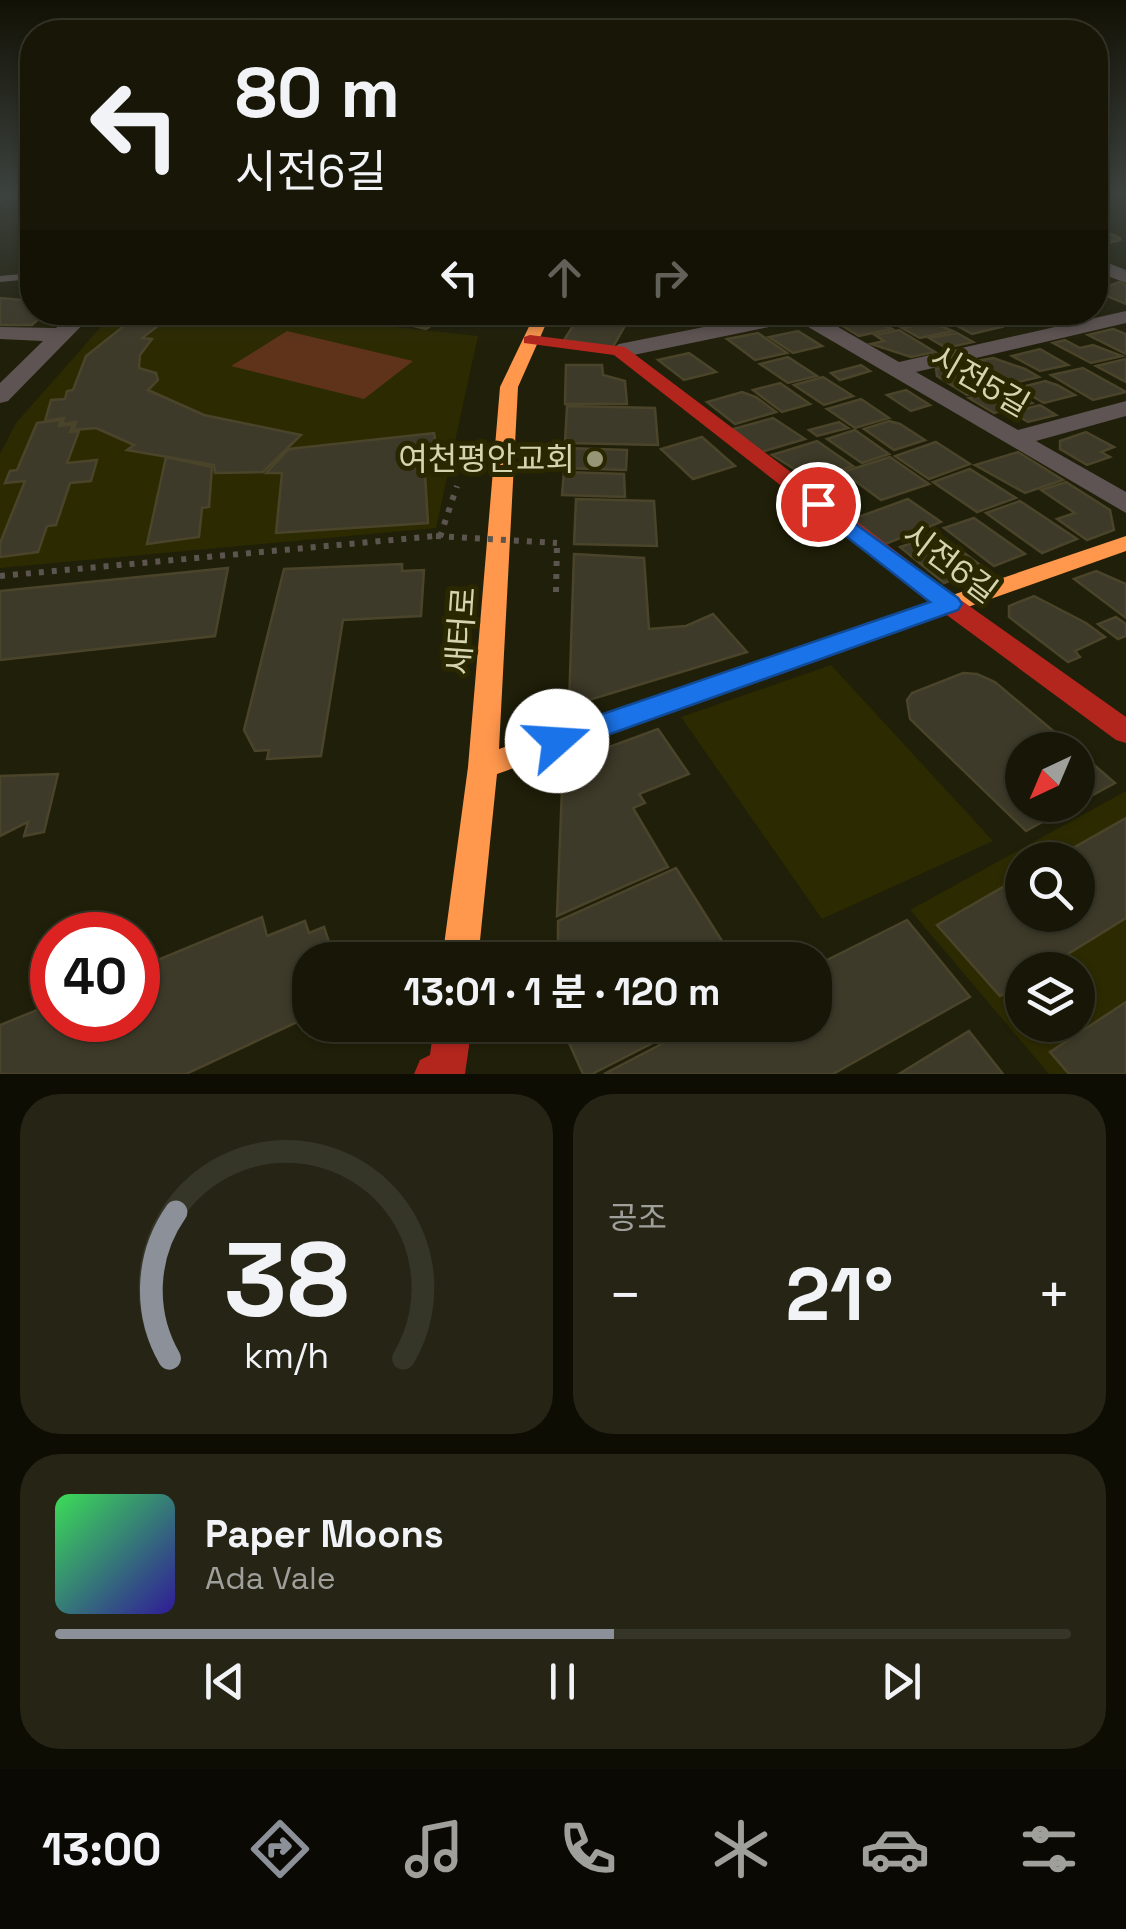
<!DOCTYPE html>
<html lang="ko">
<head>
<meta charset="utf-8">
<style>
	:root { --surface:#181707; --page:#252415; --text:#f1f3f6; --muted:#9f9f9b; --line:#363628; --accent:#8c9099 }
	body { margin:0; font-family:"Space Grotesk","Noto Sans KR",sans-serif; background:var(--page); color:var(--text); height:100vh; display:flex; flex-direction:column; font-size:38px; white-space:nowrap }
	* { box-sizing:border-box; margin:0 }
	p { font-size:32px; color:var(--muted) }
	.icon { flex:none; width:55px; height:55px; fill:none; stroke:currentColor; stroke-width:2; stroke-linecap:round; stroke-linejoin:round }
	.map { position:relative; height:1074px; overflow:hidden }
	.drawer { display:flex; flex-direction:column; gap:20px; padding:20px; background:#0d0d04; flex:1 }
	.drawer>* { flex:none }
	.top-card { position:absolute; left:20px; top:20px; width:1088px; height:305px; border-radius:40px; box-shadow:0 2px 8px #0004,0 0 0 2px var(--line); background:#181707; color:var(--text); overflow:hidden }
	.needle { width:65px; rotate:224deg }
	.fabs { position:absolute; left:1005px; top:732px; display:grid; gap:20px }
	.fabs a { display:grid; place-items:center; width:90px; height:90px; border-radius:50%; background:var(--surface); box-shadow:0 2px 8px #0004,0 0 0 2px var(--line); font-size:50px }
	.speed { position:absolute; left:30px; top:912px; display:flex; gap:20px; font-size:50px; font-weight:700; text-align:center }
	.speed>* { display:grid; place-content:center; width:130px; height:130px; border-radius:50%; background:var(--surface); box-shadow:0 2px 8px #0004,0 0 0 2px var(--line); line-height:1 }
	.speed .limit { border:15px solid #d22; background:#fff; color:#111 }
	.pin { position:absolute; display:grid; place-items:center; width:85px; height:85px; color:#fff; margin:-42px; border:5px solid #fff; border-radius:50%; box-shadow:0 2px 10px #0007 }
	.me { position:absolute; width:110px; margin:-55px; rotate:71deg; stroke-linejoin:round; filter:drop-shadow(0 0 8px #0008) }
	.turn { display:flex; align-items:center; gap:35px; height:210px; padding:0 50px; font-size:45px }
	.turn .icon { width:130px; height:130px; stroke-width:2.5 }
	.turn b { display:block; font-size:70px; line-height:85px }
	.lanes { display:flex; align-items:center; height:95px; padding:0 50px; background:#0003; justify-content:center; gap:50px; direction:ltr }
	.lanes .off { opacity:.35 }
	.big { font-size:75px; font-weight:700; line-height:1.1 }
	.drawer .card { flex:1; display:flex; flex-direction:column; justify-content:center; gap:15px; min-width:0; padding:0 35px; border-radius:40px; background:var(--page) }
	.drawer .dial { align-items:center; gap:0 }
	.dial svg { height:260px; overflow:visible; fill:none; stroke:var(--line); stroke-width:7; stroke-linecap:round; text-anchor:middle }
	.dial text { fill:var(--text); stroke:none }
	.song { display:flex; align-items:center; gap:30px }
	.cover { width:120px; height:120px; border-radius:15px; background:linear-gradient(135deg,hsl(130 70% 55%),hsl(250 70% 35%)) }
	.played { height:10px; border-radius:5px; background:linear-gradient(90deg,var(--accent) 55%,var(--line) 55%) }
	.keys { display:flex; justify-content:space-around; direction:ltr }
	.heat { display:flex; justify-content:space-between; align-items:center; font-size:55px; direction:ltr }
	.drawer .tiles { flex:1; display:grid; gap:20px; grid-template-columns:1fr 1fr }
	.card:last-child { grid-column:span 2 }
	.trip { position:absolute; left:292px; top:942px; width:540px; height:100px; border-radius:40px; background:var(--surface); box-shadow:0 2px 8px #0004,0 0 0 2px var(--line); font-weight:700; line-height:100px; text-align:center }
	.dock { display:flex; height:160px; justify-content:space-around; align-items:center; background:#0a0903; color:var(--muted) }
	.dock .icon { width:70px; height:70px }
	.dock .current { color:var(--accent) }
	.dock b { font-size:45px; color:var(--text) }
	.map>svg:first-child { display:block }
</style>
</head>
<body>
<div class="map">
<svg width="1126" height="1074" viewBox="0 0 1126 1074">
	<rect width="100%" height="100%" fill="#201f09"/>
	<g fill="#2c2a01" fill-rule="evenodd">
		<polygon points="113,313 268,313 478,336 436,528 0,568 0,454 16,423"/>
		<polygon points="831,665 993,841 822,919 681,717"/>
		<path d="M1126 791V1074H1049L910 910ZM1022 860H1078V915H1022ZM1022 970H1078V1025H1022Z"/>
	</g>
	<polygon fill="#5f3319" points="287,331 413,361 364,399 231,366"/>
	<g fill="#3e3a29" stroke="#4a442a" stroke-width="2.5">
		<polygon points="1099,229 1120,238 1120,240 1104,244 1095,240 1095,230"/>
		<polygon points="1119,282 1126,285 1126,304 1095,291"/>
		<polygon points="0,298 32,301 32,312 46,312 32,325 0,325"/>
		<polygon points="422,312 452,312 426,329 409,325 412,319 408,318"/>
		<polygon points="582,312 607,312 631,315 613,347 564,340"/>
		<polygon points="864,312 875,321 892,329 859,336 836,322 834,316"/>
		<polygon points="1027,312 1032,318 1006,323 986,313"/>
		<polygon points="1041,312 1076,312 1071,314 1082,318 1063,323"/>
		<polygon points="879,313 921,313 928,317 891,320"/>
		<polygon points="981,317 1001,327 972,334 952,323"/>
		<polygon points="134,318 163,322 142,338 152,339 140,355 139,368 156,373 158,380 148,390 204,415 301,435 263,472 215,473 214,465 127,450 134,445 96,428 73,430 76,422 62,424 64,418 45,421 51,400 65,399 67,391 73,390 86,356"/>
		<polygon points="931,322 953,331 920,338 902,328"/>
		<polygon points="1113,329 1126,334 1126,354 1088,335"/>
		<polygon points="899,330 935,352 911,357 871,344 884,341 875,335"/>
		<polygon points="798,331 822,346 793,353 769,337"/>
		<polygon points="758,333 787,353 755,360 727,339"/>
		<polygon points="957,333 973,342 946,348 929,338"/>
		<polygon points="1065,340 1080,348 1093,345 1122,356 1091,363 1053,343"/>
		<polygon points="1040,349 1068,365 1040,371 1012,356"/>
		<polygon points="689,353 716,372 684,380 658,360"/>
		<polygon points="788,357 817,376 788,383 760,364"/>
		<polygon points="993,358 1025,369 1039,377 1010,384 976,361"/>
		<polygon points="1126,359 1126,382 1096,366"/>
		<polygon points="566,365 602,365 603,375 625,381 627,404 565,404"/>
		<polygon points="861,365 870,371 840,380 831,373"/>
		<polygon points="951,366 981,378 996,387 967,395 937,376 936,369"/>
		<polygon points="1083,368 1126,392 1093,400 1051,375"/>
		<polygon points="823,377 853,396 824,405 794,385"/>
		<polygon points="1045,381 1057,385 1075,395 1044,403 1018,388"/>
		<polygon points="780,383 810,404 782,412 753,390"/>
		<polygon points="1007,388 1032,403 994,413 969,398"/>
		<polygon points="906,390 930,405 911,411 887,395"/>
		<polygon points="742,392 756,397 776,412 735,424 707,402"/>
		<polygon points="861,399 889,418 855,428 827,409"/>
		<polygon points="1040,405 1056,415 1028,422 1012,412"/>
		<polygon points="567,406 655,408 658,445 565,443"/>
		<polygon points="773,418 805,439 761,452 733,429"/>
		<polygon points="61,420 59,426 73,424 70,432 79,431 67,463 97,460 91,481 70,483 56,525 47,526 38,552 0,557 0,543 25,481 5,483 10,471 17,470 37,423"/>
		<polygon points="889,421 900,424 925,440 894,450 864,429"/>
		<polygon points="839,422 848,428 817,436 809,430"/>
		<polygon points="855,430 889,454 862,463 827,439"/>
		<polygon points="1086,432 1114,447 1101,452 1110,457 1087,465 1060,449 1060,441"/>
		<polygon points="434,433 438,457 424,458 428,523 276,533 282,473 266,473 289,449"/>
		<polygon points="702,437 735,466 693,479 661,449"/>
		<polygon points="817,441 853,466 812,480 772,455"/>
		<polygon points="936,442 970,464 929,479 895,456"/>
		<polygon points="566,448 627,450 626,470 563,468"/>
		<polygon points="1018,452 1063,480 1025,493 975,465"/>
		<polygon points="166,457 212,467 209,507 202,508 199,537 147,544"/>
		<polygon points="890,457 929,484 881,500 843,472"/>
		<polygon points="970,469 1016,498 977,512 933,482"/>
		<polygon points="564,472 624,474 625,497 562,495"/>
		<polygon points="1066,482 1110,510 1114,530 1087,540 1057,519 1075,513 1041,490"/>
		<polygon points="576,499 654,501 657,546 574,544"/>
		<polygon points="908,499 941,522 885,544 853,519"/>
		<polygon points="1020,501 1077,539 1042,553 986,513"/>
		<polygon points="974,518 1025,554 994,566 944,528"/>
		<polygon points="939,534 984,568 944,583 900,547"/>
		<polygon points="574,554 644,558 649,629 686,626 713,614 747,652 569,706"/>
		<polygon points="402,564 402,571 424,570 421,616 343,620 321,756 267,759 269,750 255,751 244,730 284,569"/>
		<polygon points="228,568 215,636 0,660 0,591"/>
		<polygon points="1096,571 1126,584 1126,618 1074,579"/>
		<polygon points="1034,596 1086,623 1105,637 1075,651 1080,657 1068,662 1009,617 1009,606"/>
		<polygon points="1116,617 1126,624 1126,636 1118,639 1098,624"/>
		<polygon points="963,673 977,674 995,682 1076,750 1022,750 1022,805 1073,805 1026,831 910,719 907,700 912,693"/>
		<polygon points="658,729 689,774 639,794 645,803 633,808 668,867 557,916 563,764"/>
		<polygon points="1078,751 1115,783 1078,803"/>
		<polygon points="58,774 44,832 24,836 28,822 0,836 0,776"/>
		<polygon points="1126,818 1126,918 1042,970 1022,970 1022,982 1000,996 937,925 1022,876 1022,915 1078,915 1078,860 1052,860"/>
		<polygon points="676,868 734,960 558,960 558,921"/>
		<polygon points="262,917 267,936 305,921 309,933 324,927 335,960 310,960 310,998 304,1001 308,1017 186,1074 0,1074 0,1025 52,1004 52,1020 138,1020 138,968"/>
		<polygon points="907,920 970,997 833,1074 604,1074 698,1025 815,1025 815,966"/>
		<polygon points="1126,1002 1126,1074 1069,1074 1050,1052"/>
		<polygon points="561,1025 688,1025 592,1074 583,1074"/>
		<polygon points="969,1031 1003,1074 899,1074"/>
	</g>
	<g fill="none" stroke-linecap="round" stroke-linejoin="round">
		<polyline stroke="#5c554f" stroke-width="4" stroke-dasharray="2.5 5" stroke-linecap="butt" points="0,200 31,194"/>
		<g stroke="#5c554f" stroke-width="6" stroke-dasharray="5 8" stroke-linecap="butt">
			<polyline points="440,537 457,486"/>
			<polyline points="0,576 436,536"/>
			<polyline points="556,592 557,543"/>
		</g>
		<polygon fill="#5e5453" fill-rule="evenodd" points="32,273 32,279 0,282 0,276"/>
		<g fill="#5e5453" fill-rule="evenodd">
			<polygon points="1095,258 1126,270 1126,283 1095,271"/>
			<polygon points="1126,311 1126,323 916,372 1018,430 1126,401 1126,416 1036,441 1126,492 1126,513 798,321 619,358 608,351 619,344 779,312 822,312 819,316 899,362"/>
			<polygon points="73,312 95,312 8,401 0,403 0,383 43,341 0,339 0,327 56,328"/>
		</g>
		<polygon fill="#ff974d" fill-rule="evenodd" points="536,312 550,315 518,387 499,749 1126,536 1126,551 497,774 478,960 442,960 468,767 500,387"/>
		<g fill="#b3261e" fill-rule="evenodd">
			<polygon points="530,335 625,347 958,598 1126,717 1126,743 1116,740 940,610 614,355 524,343 524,337"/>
			<polygon points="434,1025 472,1025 465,1074 414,1074 420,1060 430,1055"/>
		</g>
		<polyline stroke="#5c554f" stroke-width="6" stroke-dasharray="5 8" stroke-linecap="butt" points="436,536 557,543"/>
	</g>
	<linearGradient id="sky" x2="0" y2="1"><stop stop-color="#121105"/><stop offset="0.56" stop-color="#3c423e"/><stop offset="1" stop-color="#3c423e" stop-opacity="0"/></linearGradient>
	<rect width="1126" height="345" fill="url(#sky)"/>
	<polygon fill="#1a73e8" stroke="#114b97" stroke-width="2.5" points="818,497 958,598 962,604 958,610 568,749 547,749 543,741 547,733 930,602 810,508 810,499"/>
	<circle fill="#969576" stroke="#292700" stroke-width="4" cx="595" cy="459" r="10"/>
	<g text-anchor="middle" stroke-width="10" stroke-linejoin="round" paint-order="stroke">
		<g font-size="32" fill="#d5d4b1" stroke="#292700">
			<text transform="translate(980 381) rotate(30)" y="11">시전5길</text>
			<text transform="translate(950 563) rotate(37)" y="11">시전6길</text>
			<text transform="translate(461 631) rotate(-86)" y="11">새터로</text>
		</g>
		<g font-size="32" fill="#d5d4b1" stroke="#292700" text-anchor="end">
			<text x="575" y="470">여천평안교회</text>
		</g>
	</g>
</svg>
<div class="fabs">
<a><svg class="needle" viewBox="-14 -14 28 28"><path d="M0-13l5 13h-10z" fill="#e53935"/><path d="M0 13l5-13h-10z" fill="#9f9f9b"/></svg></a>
<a><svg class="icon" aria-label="search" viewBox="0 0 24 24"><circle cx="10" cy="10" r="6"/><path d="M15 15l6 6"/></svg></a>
<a><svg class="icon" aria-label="layers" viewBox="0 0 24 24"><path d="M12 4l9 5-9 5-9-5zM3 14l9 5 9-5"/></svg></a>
</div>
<div class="speed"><div class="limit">40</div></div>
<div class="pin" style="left:818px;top:504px;background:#d93025"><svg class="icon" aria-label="arrive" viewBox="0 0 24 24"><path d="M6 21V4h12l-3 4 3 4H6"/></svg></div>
<svg class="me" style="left:557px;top:741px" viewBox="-20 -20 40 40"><circle r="19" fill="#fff"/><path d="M0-13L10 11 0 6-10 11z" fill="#1a73e8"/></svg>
<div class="trip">13:01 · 1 분 · 120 m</div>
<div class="top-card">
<div class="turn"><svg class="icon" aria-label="left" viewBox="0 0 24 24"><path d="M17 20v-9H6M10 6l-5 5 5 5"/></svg><div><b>80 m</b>시전6길</div></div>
<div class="lanes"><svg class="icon" aria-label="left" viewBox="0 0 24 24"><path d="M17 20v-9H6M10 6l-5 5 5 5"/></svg><svg class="icon off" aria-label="ahead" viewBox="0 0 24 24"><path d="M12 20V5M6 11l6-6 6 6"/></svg><svg class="icon off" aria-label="right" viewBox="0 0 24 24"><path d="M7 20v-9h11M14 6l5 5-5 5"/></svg></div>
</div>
</div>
<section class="drawer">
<div class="tiles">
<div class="card dial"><svg viewBox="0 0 100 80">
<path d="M14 69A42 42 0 1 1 86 69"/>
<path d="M14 69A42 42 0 0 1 16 24" stroke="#8c9099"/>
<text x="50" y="56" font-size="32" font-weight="700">38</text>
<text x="50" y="72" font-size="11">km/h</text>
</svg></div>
<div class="card"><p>공조</p>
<div class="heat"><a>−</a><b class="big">21°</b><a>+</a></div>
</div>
<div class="card">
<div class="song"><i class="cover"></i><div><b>Paper Moons</b><p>Ada Vale</p></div></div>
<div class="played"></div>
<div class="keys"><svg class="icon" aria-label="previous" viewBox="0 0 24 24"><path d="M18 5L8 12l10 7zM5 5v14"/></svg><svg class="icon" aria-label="pause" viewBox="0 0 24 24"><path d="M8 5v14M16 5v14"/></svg><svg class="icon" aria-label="next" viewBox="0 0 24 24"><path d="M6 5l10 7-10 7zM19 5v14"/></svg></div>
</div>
</div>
</section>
<nav class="dock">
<b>13:00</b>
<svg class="icon current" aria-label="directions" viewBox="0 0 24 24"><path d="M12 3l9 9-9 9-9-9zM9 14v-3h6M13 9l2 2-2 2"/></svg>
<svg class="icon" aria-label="music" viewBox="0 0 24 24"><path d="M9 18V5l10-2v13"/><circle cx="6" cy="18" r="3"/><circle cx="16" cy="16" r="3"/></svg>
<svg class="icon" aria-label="phone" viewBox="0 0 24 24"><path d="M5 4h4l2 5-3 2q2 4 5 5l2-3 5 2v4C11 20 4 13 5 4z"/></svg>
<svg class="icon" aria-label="climate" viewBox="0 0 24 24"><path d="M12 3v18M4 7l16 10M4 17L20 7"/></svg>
<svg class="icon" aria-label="car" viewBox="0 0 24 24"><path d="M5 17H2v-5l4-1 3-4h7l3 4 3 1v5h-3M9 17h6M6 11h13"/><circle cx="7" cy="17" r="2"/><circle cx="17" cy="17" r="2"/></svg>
<svg class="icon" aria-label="filters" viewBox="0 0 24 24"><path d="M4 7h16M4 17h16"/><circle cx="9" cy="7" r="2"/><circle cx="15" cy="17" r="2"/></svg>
</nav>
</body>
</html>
